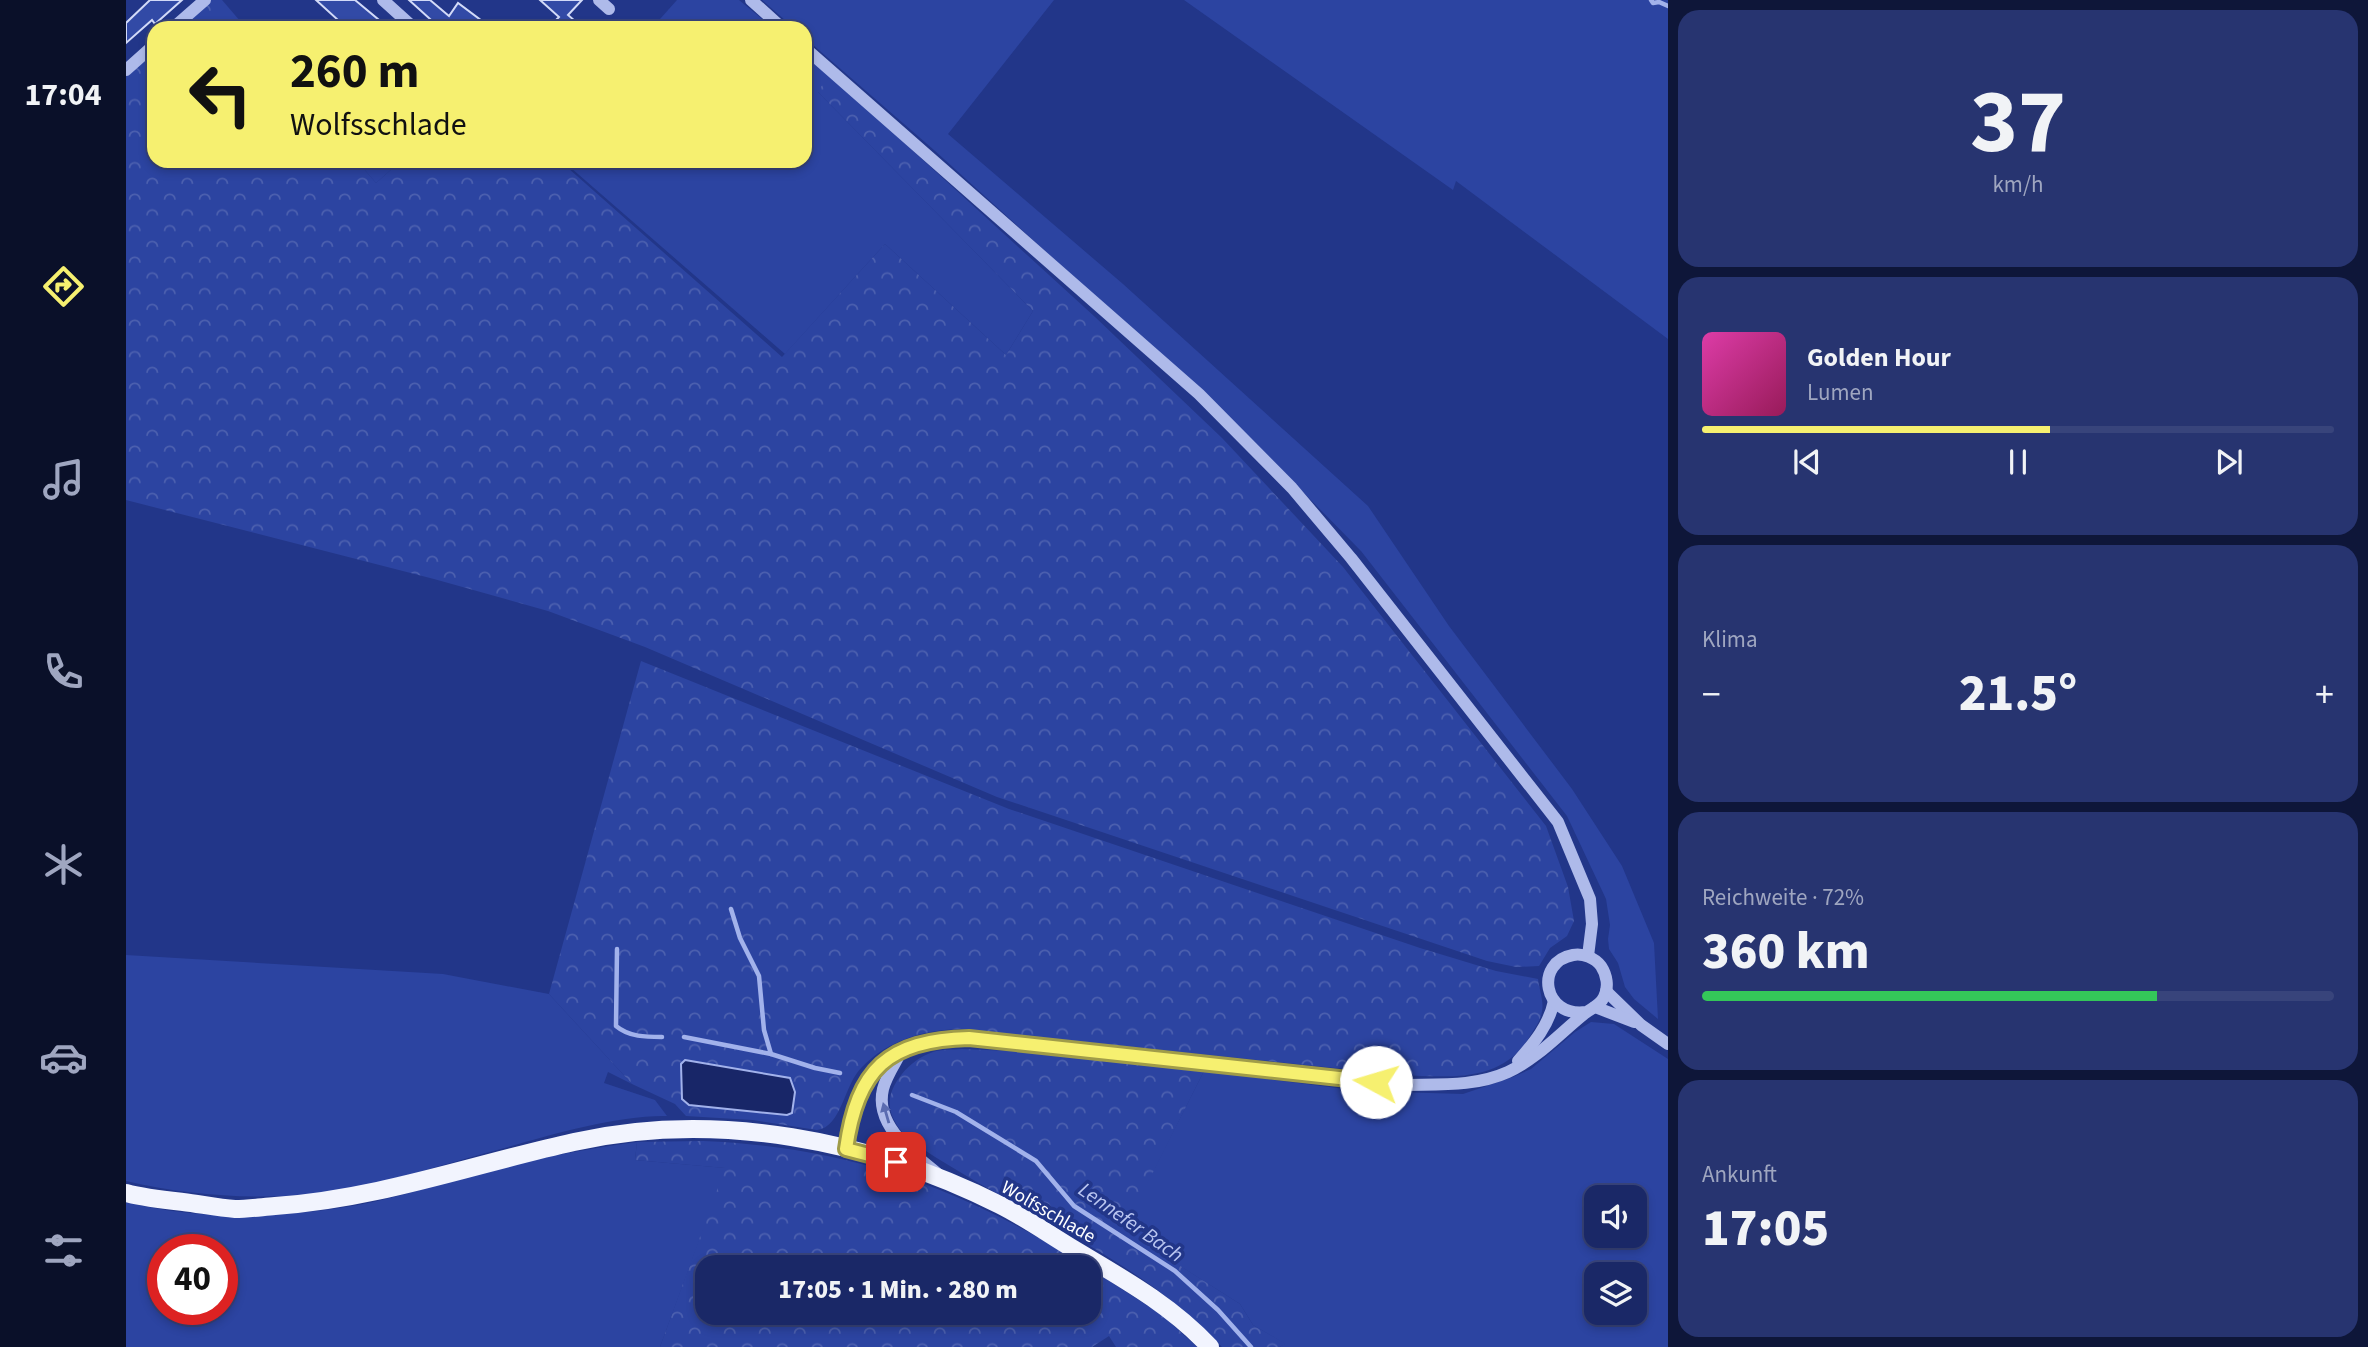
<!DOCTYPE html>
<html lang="de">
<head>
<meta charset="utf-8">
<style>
	:root { --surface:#1a2867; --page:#273470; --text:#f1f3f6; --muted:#9fa6c0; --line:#38447b; --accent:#f6f070 }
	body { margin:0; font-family:"Source Sans 3",sans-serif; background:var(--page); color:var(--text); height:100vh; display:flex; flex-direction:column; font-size:26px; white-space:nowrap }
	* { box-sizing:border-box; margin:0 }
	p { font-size:23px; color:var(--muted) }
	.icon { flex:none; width:38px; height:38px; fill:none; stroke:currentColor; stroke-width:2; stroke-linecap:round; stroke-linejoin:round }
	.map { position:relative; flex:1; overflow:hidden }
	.side { display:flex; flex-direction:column; gap:10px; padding:10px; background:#0e1639; width:700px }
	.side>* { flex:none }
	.top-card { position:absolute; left:21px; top:21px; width:665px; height:147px; border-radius:21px; box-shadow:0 4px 10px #0003,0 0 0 2px var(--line); background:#f6f070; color:#111; overflow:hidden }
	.tools { position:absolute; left:1458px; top:1185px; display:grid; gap:14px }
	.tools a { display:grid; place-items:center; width:63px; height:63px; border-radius:14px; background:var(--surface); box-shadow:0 4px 10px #0003,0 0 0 2px var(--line); font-size:35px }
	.speed { position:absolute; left:21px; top:1234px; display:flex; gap:14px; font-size:35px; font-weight:700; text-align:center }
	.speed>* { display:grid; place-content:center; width:91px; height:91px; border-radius:50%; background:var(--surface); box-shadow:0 4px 10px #0003,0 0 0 2px var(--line); line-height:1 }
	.speed .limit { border:10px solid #d22; background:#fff; color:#111 }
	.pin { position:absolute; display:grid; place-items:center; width:60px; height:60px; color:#fff; margin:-30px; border-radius:14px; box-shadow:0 4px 10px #0006 }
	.me { position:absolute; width:77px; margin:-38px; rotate:276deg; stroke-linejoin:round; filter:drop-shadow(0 0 5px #0008) }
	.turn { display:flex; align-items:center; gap:24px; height:147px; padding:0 28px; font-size:32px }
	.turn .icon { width:91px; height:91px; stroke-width:2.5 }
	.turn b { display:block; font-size:49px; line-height:60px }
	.big { font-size:52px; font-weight:800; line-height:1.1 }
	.side .widget { flex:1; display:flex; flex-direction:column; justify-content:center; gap:10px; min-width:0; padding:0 24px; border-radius:21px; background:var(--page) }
	.side .dial { align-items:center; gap:0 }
	.dial b { font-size:91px; line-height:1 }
	.song { display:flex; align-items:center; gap:21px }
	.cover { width:84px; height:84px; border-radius:10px; background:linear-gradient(135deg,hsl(320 70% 55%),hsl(330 70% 35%)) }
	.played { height:7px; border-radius:4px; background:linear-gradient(90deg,var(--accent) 55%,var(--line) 55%) }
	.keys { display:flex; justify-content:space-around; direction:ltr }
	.heat { display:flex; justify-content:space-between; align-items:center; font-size:38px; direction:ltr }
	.charge { height:10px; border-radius:5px; background:linear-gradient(90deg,#34c759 72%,var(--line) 0) }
	.trip { position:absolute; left:569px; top:1255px; width:406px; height:70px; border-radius:21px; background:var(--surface); box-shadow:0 4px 10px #0003,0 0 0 2px var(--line); font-weight:800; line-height:70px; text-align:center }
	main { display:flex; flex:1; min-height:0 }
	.menu { display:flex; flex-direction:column; width:126px; justify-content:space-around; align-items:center; background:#0a1029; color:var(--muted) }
	.menu .icon { width:49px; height:49px }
	.menu .selected { color:var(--accent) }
	.menu b { font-size:32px; color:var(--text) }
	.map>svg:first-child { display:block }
</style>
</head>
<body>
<main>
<nav class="menu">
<b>17:04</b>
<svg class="icon selected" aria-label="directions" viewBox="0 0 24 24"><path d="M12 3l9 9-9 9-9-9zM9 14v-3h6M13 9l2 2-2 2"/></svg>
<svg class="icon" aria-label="music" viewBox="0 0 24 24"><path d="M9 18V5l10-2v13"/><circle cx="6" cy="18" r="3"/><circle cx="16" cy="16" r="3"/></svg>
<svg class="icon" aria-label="phone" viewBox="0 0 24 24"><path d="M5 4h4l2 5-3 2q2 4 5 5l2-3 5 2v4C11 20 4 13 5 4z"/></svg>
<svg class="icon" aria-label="climate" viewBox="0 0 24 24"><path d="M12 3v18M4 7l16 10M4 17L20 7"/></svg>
<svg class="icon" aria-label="car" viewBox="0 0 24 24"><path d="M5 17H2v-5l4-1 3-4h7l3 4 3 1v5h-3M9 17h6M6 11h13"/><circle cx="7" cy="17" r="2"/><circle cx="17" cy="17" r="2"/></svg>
<svg class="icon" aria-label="filters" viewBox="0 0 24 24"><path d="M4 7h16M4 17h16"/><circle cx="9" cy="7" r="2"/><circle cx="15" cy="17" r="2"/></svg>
</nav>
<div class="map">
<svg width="1542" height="1347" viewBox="0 0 1542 1347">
	<defs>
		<pattern id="forest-crowns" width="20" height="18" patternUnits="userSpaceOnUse" patternTransform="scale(1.75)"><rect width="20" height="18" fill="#2c44a1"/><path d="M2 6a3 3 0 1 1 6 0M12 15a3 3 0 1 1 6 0" fill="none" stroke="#4c60af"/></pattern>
	</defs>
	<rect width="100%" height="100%" fill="#223689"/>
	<g fill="#2c44a1" fill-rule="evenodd">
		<polygon points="551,0 613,0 647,28 526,28"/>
		<polygon points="636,0 928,0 822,134 997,284 1242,506 1323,626 1446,789 1496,866 1528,943 1532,1019 1508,999 1499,987 1492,963 1483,949 1482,939 1484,925 1480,899 1441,816 1235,551 1116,430 808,150 679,38 679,28 668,28"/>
		<polygon points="1058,0 1542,0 1542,339 1330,181 1327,190"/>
		<polygon points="679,55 705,76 692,92 907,311 880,355 759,244 659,354 437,161 679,161"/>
		<polygon points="231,161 275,161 250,183"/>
		<path d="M0 955 317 974 423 994 506 1084 482 1072 478 1083 529 1100 541 1116C492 1115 423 1135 375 1149 314 1165 247 1188 184 1194 124 1200 59 1195 0 1181Z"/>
		<path d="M1465 1022 1488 1024 1542 1059V1347H1153L1159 1344 1127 1325 1114 1304 997 1230 1078 1071 1235 1091 1337 1094 1387 1077 1405 1069 1449 1032ZM1470 1197H1508V1236H1470ZM1470 1274H1508V1312H1470Z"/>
		<path d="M511 1142 509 1160 600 1168 534 1347H0V1202C75 1221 156 1218 232 1205 276 1197 317 1182 360 1171 410 1158 460 1149 511 1142ZM37 1250H96V1309H37Z"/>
	</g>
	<g fill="url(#forest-crowns)">
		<polygon points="84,0 96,0 120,28 52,28"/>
		<polygon points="28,49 28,161 231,161 250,183 275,161 434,161 656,357 759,244 880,355 907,311 691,91 705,76 969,317 1096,438 1217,567 1420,826 1442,887 1448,921 1441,936 1424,948 1413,966 1390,967 1361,961 871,797 519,647 422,611 308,579 0,500 0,74"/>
		<path d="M515 661 883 809 1294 948 1370 971 1412 979C1413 989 1418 1001 1416 1011 1415 1020 1409 1028 1404 1036 1376 1083 1324 1077 1277 1075L834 1029C798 1030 762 1040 736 1067 718 1084 716 1127 691 1130L627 1120 560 1116 549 1104 506 1084 423 994Z"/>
		<path d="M836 1049 884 1051 1078 1071 998 1230 1114 1304 1127 1325 1160 1344 1153 1347H1096C1011 1255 883 1209 782 1139 762 1117 756 1099 776 1074 784 1064 795 1056 807 1052 816 1049 826 1050 836 1049Z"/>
		<path d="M577 1141C724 1147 837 1188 961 1267H581V1312H962L963 1268 1036 1315 1071 1347H990L983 1336 966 1347H534L599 1168 509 1160 511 1142Z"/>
	</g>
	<polygon fill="#182668" stroke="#a2b2eb" stroke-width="2" points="559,1060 664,1078 669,1092 666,1113 661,1115 563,1105 556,1099 555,1064"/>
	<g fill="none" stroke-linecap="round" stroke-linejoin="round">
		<g stroke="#a2b2eb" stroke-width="4.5">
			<polyline points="1525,0 1527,3 1533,2 1542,6"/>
			<polyline points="605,909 614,938 633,976 638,1030 645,1054"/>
			<path d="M491 949 490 1026C503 1037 520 1037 536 1037"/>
			<polyline points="558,1037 645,1054 689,1068 714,1073"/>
			<polyline points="786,1095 830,1112 910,1161 948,1206 1049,1271 1092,1310 1125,1347"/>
		</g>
	</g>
	<g fill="#324aa6" stroke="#d2daf8" stroke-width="2">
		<polygon points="24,0 56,0 29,24 26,20 0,43 0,23"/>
		<polygon points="190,0 229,0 253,20 247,28 205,28 212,20"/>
		<polygon points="283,0 304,0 323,16 332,3 356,21 350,28 314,28"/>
		<polygon points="414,0 456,0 442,15 457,28 436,28 429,21 433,17"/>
	</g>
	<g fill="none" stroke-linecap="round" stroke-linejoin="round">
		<g stroke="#aebaea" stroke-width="12">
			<polyline points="257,0 288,28"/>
			<polyline points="473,0 483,9"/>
			<polyline points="625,0 656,28"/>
			<polyline points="47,28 79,0"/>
			<polyline points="679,48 1073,394 1166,488 1225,558 1432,822 1464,899 1466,924 1462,956"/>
			<polyline points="0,70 28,45"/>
			<polyline points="1480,991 1515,1025 1542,1044"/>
			<polyline points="1469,1007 1508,1022"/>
			<path d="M774 1054C768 1065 760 1077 757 1089 748 1126 788 1154 812 1174"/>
			<path d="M1392 1061C1408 1043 1423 1025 1428 1001"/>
			<path d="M720 1149C731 1069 762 1040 843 1038L1277 1085C1312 1084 1349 1087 1382 1072 1412 1058 1433 1034 1458 1014 1465 1008 1474 1006 1478 997 1483 987 1481 975 1475 966 1469 958 1457 953 1447 955 1408 962 1417 1018 1460 1012"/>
		</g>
		<path stroke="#f2f4fe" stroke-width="18" d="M0 1193C18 1198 38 1200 57 1202 74 1204 92 1208 109 1209 122 1209 136 1207 149 1206 252 1199 348 1164 448 1142 590 1110 745 1140 874 1205 898 1217 921 1233 944 1247 994 1277 1044 1304 1084 1347"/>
	</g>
	<defs><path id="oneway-solid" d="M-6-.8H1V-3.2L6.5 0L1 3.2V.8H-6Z" transform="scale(1.75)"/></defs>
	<use fill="#5a6bb0" href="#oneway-solid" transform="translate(760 1113) rotate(-106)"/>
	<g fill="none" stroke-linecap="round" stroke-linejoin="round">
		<g stroke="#a09c49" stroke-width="18">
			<path id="route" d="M770 1162 720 1149C731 1069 762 1040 843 1038L1250 1082"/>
		</g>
		<use href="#route" stroke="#f6f070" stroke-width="12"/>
	</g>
	<g text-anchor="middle" stroke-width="7" stroke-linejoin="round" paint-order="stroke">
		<g font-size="19" fill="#fff" stroke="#223689">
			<text transform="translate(923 1211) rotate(30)" y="7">Wolfsschlade</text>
		</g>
		<g font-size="21" font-style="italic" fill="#bac6f1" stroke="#223689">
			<text transform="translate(1005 1222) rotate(35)" y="7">Lennefer Bach</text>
		</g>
	</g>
</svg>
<div class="tools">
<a><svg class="icon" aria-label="sound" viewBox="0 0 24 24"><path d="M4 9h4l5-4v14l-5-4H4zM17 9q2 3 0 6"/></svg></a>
<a><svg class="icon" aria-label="layers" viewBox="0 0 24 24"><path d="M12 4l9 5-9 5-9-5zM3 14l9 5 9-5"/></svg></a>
</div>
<div class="speed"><div class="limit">40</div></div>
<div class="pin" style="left:770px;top:1162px;background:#d93025"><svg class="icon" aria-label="arrive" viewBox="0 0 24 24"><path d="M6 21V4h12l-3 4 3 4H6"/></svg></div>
<svg class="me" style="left:1250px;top:1082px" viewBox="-20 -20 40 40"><circle r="19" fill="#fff"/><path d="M0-13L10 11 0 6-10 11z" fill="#f6f070"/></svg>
<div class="trip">17:05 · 1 Min. · 280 m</div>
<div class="top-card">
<div class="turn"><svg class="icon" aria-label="left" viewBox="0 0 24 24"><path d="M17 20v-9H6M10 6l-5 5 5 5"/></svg><div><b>260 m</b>Wolfsschlade</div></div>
</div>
</div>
<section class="side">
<div class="widget dial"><b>37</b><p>km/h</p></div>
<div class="widget">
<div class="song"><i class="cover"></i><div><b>Golden Hour</b><p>Lumen</p></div></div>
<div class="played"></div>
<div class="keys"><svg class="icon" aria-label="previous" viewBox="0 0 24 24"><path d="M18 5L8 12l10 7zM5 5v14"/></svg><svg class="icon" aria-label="pause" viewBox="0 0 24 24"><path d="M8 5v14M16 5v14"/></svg><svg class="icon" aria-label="next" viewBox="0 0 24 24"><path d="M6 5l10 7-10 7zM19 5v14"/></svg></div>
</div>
<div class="widget"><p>Klima</p>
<div class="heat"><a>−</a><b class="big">21.5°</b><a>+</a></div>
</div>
<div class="widget"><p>Reichweite · 72%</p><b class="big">360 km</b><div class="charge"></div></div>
<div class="widget"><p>Ankunft</p><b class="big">17:05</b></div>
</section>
</main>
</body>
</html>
